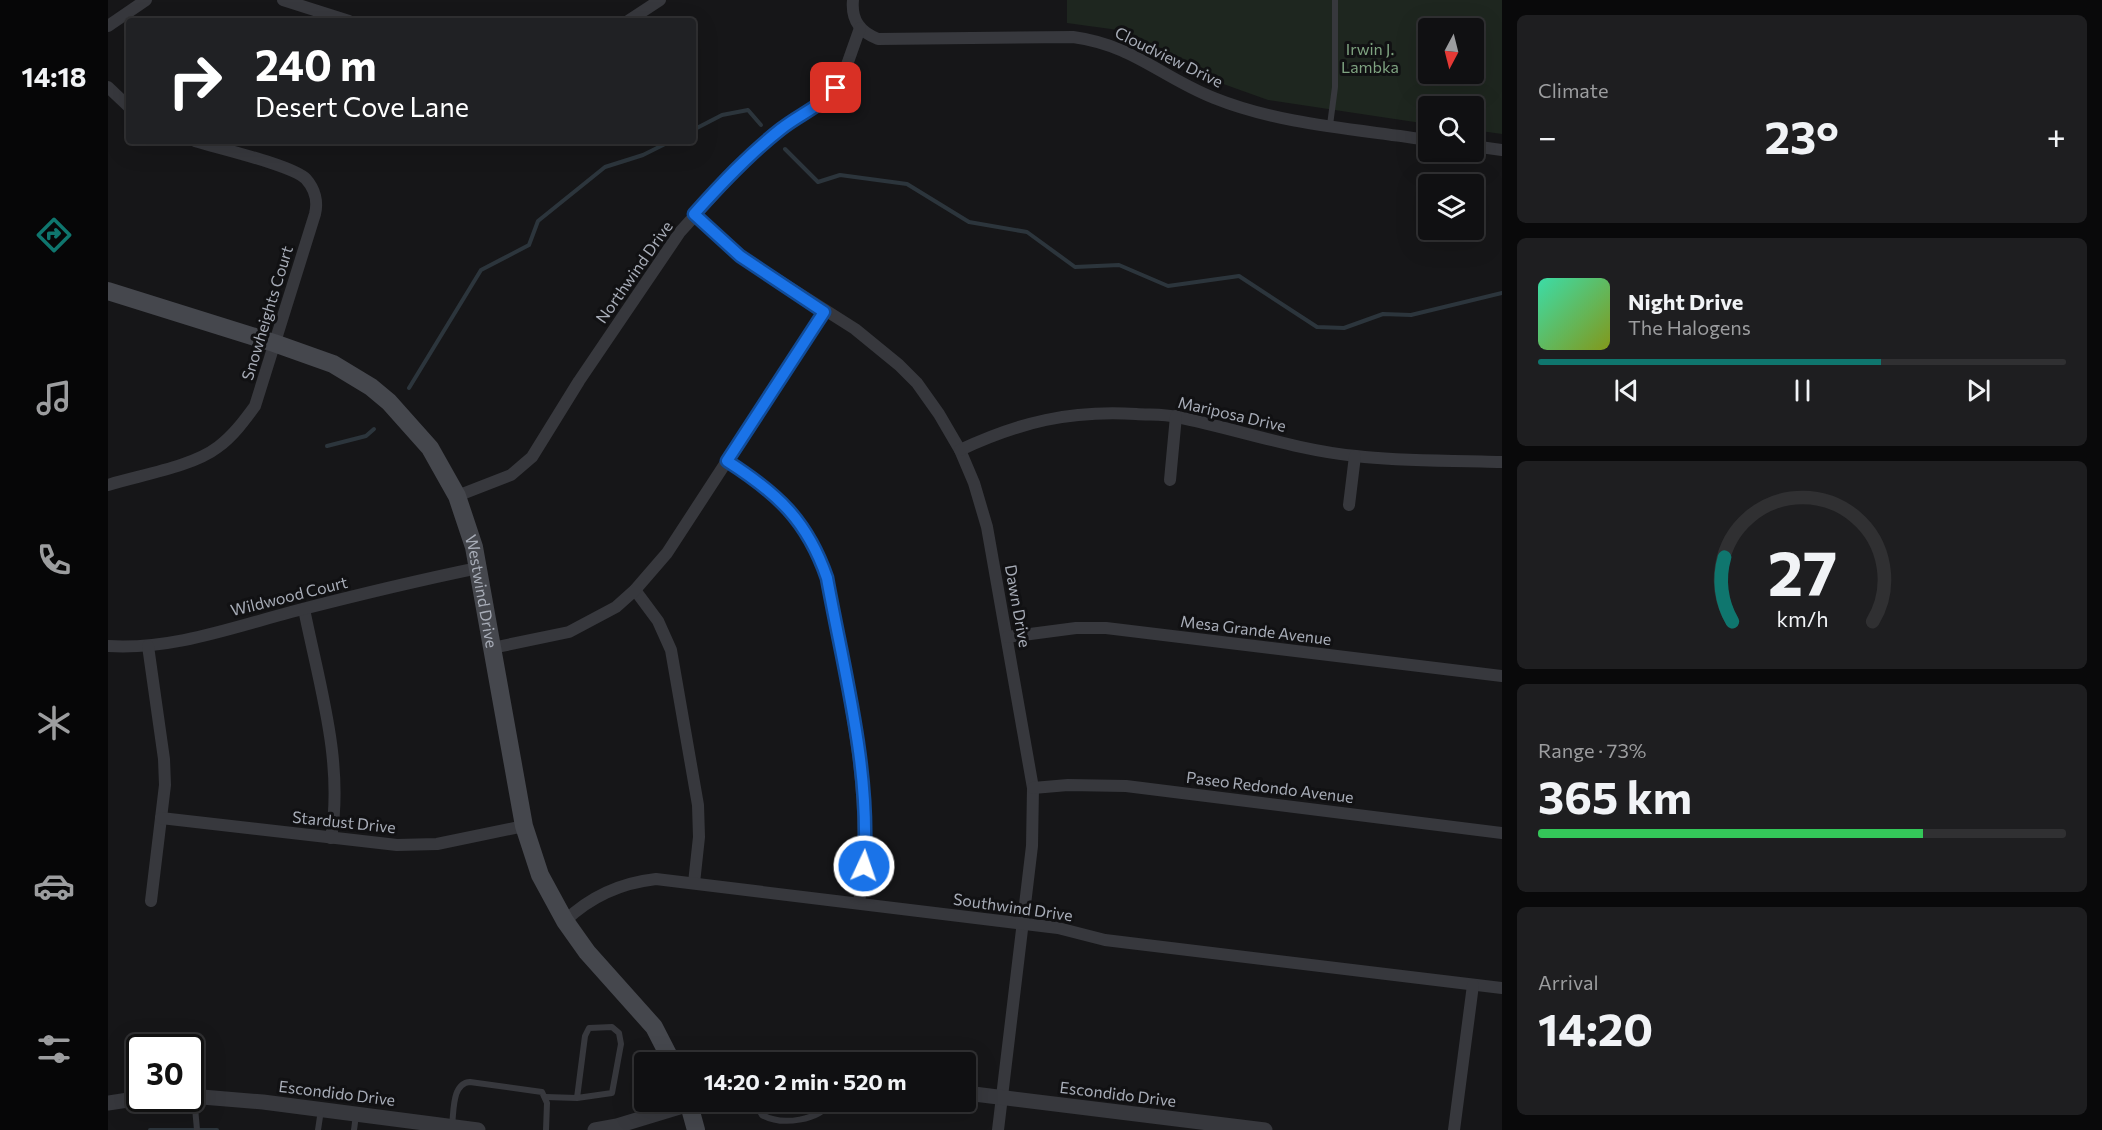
<!DOCTYPE html>
<html lang="en">
<head>
<meta charset="utf-8">
<style>
	:root { --surface:#101012; --page:#1e1e20; --text:#f1f3f6; --muted:#9c9d9f; --line:#303032; --accent:#0f766e }
	body { margin:0; font-family:Commissioner,sans-serif; background:var(--page); color:var(--text); height:100vh; display:flex; flex-direction:column; font-size:22px; white-space:nowrap }
	* { box-sizing:border-box; margin:0 }
	p { font-size:20px; color:var(--muted) }
	.icon { flex:none; width:33px; height:33px; fill:none; stroke:currentColor; stroke-width:2; stroke-linecap:round; stroke-linejoin:round }
	.map { position:relative; flex:1; overflow:hidden }
	.drawer { display:flex; flex-direction:column; gap:15px; padding:15px; background:#09090a; width:600px }
	.drawer>* { flex:none }
	.top-card { position:absolute; left:18px; top:18px; width:570px; height:126px; border-radius:6px; box-shadow:0 6px 24px #0002,0 0 0 2px var(--line); background:#202124; color:#fff; overflow:hidden }
	.needle { width:39px; rotate:187deg }
	.controls { position:absolute; left:1310px; top:18px; display:grid; gap:12px }
	.controls a { display:grid; place-items:center; width:66px; height:66px; border-radius:6px; background:var(--surface); box-shadow:0 6px 24px #0002,0 0 0 2px var(--line); font-size:30px }
	.speed { position:absolute; left:18px; top:1034px; display:flex; gap:12px; font-size:30px; font-weight:700; text-align:center }
	.speed>* { display:grid; place-content:center; width:78px; height:78px; border-radius:50%; background:var(--surface); box-shadow:0 6px 24px #0002,0 0 0 2px var(--line); line-height:1 }
	.speed .limit { border:3px solid #111; border-radius:9px; background:#fff; color:#111 }
	.pin { position:absolute; display:grid; place-items:center; width:51px; height:51px; color:#fff; margin:-26px; border-radius:12px; box-shadow:0 3px 9px #0006 }
	.me { position:absolute; width:66px; margin:-33px; rotate:3deg; stroke-linejoin:round; filter:drop-shadow(0 0 4px #0008) }
	.turn { display:flex; align-items:center; gap:21px; height:126px; padding:0 30px; font-size:27px }
	.turn .icon { width:78px; height:78px; stroke-width:2.5 }
	.turn b { display:block; font-size:42px; line-height:51px }
	.big { font-size:45px; font-weight:700; line-height:1.1 }
	.drawer .tile { flex:1; display:flex; flex-direction:column; justify-content:center; gap:9px; min-width:0; padding:0 21px; border-radius:9px; background:var(--page) }
	.drawer .dial { align-items:center; gap:0 }
	.dial svg { height:156px; overflow:visible; fill:none; stroke:var(--line); stroke-width:7; stroke-linecap:round; text-anchor:middle }
	.dial text { fill:var(--text); stroke:none }
	.song { display:flex; align-items:center; gap:18px }
	.cover { width:72px; height:72px; border-radius:9px; background:linear-gradient(135deg,hsl(160 70% 55%),hsl(70 70% 35%)) }
	.played { height:6px; border-radius:3px; background:linear-gradient(90deg,var(--accent) 65%,var(--line) 65%) }
	.keys { display:flex; justify-content:space-around; direction:ltr }
	.heat { display:flex; justify-content:space-between; align-items:center; font-size:33px; direction:ltr }
	.charge { height:9px; border-radius:4px; background:linear-gradient(90deg,#34c759 73%,var(--line) 0) }
	.trip { position:absolute; left:526px; top:1052px; width:342px; height:60px; border-radius:6px; background:var(--surface); box-shadow:0 6px 24px #0002,0 0 0 2px var(--line); font-weight:700; line-height:60px; text-align:center }
	main { display:flex; flex:1; min-height:0 }
	.tab-bar { display:flex; flex-direction:column; width:108px; justify-content:space-around; align-items:center; background:#060607; color:var(--muted) }
	.tab-bar .icon { width:42px; height:42px }
	.tab-bar .selected { color:var(--accent) }
	.tab-bar b { font-size:27px; color:var(--text) }
	.map>svg:first-child { display:block }
</style>
</head>
<body>
<main>
<nav class="tab-bar">
<b>14:18</b>
<svg class="icon selected" aria-label="directions" viewBox="0 0 24 24"><path d="M12 3l9 9-9 9-9-9zM9 14v-3h6M13 9l2 2-2 2"/></svg>
<svg class="icon" aria-label="music" viewBox="0 0 24 24"><path d="M9 18V5l10-2v13"/><circle cx="6" cy="18" r="3"/><circle cx="16" cy="16" r="3"/></svg>
<svg class="icon" aria-label="phone" viewBox="0 0 24 24"><path d="M5 4h4l2 5-3 2q2 4 5 5l2-3 5 2v4C11 20 4 13 5 4z"/></svg>
<svg class="icon" aria-label="climate" viewBox="0 0 24 24"><path d="M12 3v18M4 7l16 10M4 17L20 7"/></svg>
<svg class="icon" aria-label="car" viewBox="0 0 24 24"><path d="M5 17H2v-5l4-1 3-4h7l3 4 3 1v5h-3M9 17h6M6 11h13"/><circle cx="7" cy="17" r="2"/><circle cx="17" cy="17" r="2"/></svg>
<svg class="icon" aria-label="filters" viewBox="0 0 24 24"><path d="M4 7h16M4 17h16"/><circle cx="9" cy="7" r="2"/><circle cx="15" cy="17" r="2"/></svg>
</nav>
<div class="map">
<svg width="1394" height="1130" viewBox="0 0 1394 1130">
	<rect width="100%" height="100%" fill="#161618"/>
	<path fill="#1e261f" fill-rule="evenodd" d="M959 0H1394V134L1365 130V106H1320V124L1160 100 1107 81 1032 38 1010 30 959 23ZM1320 28H1365V74H1320Z"/>
	<g fill="none" stroke-linecap="round" stroke-linejoin="round">
		<g stroke="#2c353c" stroke-width="4">
			<polyline points="585,130 614,115 640,110 653,125"/>
			<polyline points="677,149 710,182 732,175 799,184 861,222 919,232 967,267 1011,265 1060,286 1131,276 1209,327 1236,328 1275,314 1303,315 1394,293"/>
			<polyline points="301,388 373,270 421,245 430,221 497,167 535,155 563,141"/>
			<polyline points="219,446 258,436 266,429"/>
			<polyline points="42,1130 109,1130"/>
		</g>
		<g stroke="#37383d" stroke-width="6">
			<polyline points="1222,125 1227,87 1227,0"/>
			<polyline points="86,1096 89,1130"/>
			<polyline points="438,1097 469,1098 504,1093 513,1044 511,1033 504,1027 481,1028 477,1036 469,1098"/>
			<path d="M646 1101 654 1115C674 1126 711 1121 724 1101"/>
			<path d="M344 1125C346 1111 344 1083 362 1082L434 1092 439 1103 438 1130"/>
			<polyline points="210,1130 213,1110"/>
			<polyline points="246,1130 248,1115"/>
		</g>
		<g stroke="#37383d" stroke-width="12">
			<polyline points="175,0 241,21"/>
			<path d="M745 0C743 20 752 32 770 39L965 37C1025 45 1053 77 1106 98 1173 125 1249 129 1320 140"/>
			<polyline points="520,21 552,0"/>
			<polyline points="0,26 38,0"/>
			<polyline points="0,87 21,107"/>
			<polyline points="1365,146 1394,150"/>
			<polyline points="587,214 632,256 747,329 791,365 809,383 831,414 852,450 866,483 879,527 925,788 924,846 890,1130"/>
			<path d="M852 450C912 422 962 410 1028 414 1042 415 1056 414 1069 417 1129 429 1187 450 1248 456 1296 462 1346 460 1394 462"/>
			<path d="M619 461C669 494 699 520 719 578 738 685 767 793 751 903"/>
			<polyline points="1062,480 1068,416"/>
			<path d="M0 485C32 475 84 467 110 447 125 436 136 421 147 406L207 214C210 202 207 189 198 179 184 165 109 148 87 141"/>
			<polyline points="349,496 403,475 424,457 471,381 572,232 639,158 674,128 719,99 735,76 752,28"/>
			<polyline points="1241,505 1247,456"/>
			<polyline points="527,590 550,621 563,650 590,805 591,837 586,883"/>
			<path d="M196 609C211 684 236 762 223 838"/>
			<polyline points="899,637 968,628 998,628 1394,676"/>
			<path d="M0 646C63 650 123 628 183 612 245 596 307 581 370 568"/>
			<polyline points="40,646 56,759 57,785 43,901"/>
			<polyline points="384,648 461,632 508,607 527,590 559,553 716,312"/>
			<polyline points="925,788 960,785 1018,786 1394,833"/>
			<polyline points="53,818 289,845 329,844 416,826"/>
			<path d="M457 921C483 896 512 883 548 879L950 928 997 940 1394 988"/>
			<polyline points="1346,1130 1365,985"/>
		</g>
		<g stroke="#37383d" stroke-width="15">
			<polyline points="858,1093 1157,1130"/>
			<polyline points="82,1096 155,1102 370,1130"/>
			<polyline points="0,1103 33,1098"/>
			<polyline points="487,1130 509,1126 591,1101"/>
		</g>
		<g stroke="#45474d" stroke-width="18">
			<path id="s1" d="M0 291 166 343 225 364 263 387 281 402 322 448 349 496 366 547 416 826 432 875 457 921 479 952 546 1027 564 1062"/>
			<polyline points="580,1101 588,1130"/>
		</g>
	</g>
	<g fill="none" stroke-linecap="round" stroke-linejoin="round">
		<g stroke="#114b97" stroke-width="15">
			<path id="route" d="M728 88C712 107 692 114 673 129 641 154 613 184 586 214L632 256 716 312 619 461C669 493 699 520 719 578 736 672 763 770 756 866"/>
		</g>
		<use href="#route" stroke="#1a73e8" stroke-width="10"/>
	</g>
	<g text-anchor="middle" stroke-width="6" stroke-linejoin="round" paint-order="stroke">
		<g font-size="16" fill="#7fa381" stroke="#111113">
			<text x="1262" y="55">Irwin J.<tspan x="1262" dy="18">Lambka</tspan></text>
		</g>
		<g font-size="16" fill="#a8adb8" stroke="#111113">
			<text transform="translate(1061 57) rotate(26)" y="6">Cloudview Drive</text>
			<text transform="translate(526 272) rotate(-55)" y="6">Northwind Drive</text>
			<text transform="translate(159 313) rotate(-73)" y="6">Snowheights Court</text>
			<text transform="translate(1124 414) rotate(13)" y="6">Mariposa Drive</text>
			<text dy="6" stroke="none"><textPath href="#s1" startOffset="520">Westwind Drive</textPath></text>
			<text transform="translate(181 596) rotate(-14)" y="6">Wildwood Court</text>
			<text transform="translate(910 606) rotate(80)" y="6">Dawn Drive</text>
			<text transform="translate(1148 630) rotate(7)" y="6">Mesa Grande Avenue</text>
			<text transform="translate(1162 787) rotate(7)" y="6">Paseo Redondo Avenue</text>
			<text transform="translate(236 822) rotate(6)" y="6">Stardust Drive</text>
			<text transform="translate(905 907) rotate(8)" y="6">Southwind Drive</text>
			<text transform="translate(229 1093) rotate(7)" y="6">Escondido Drive</text>
			<text transform="translate(1010 1094) rotate(7)" y="6">Escondido Drive</text>
		</g>
	</g>
</svg>
<div class="controls">
<a><svg class="needle" viewBox="-14 -14 28 28"><path d="M0-13l5 13h-10z" fill="#e53935"/><path d="M0 13l5-13h-10z" fill="#9c9d9f"/></svg></a>
<a><svg class="icon" aria-label="search" viewBox="0 0 24 24"><circle cx="10" cy="10" r="6"/><path d="M15 15l6 6"/></svg></a>
<a><svg class="icon" aria-label="layers" viewBox="0 0 24 24"><path d="M12 4l9 5-9 5-9-5zM3 14l9 5 9-5"/></svg></a>
</div>
<div class="speed"><div class="limit">30</div></div>
<div class="pin" style="left:728px;top:88px;background:#d93025"><svg class="icon" aria-label="arrive" viewBox="0 0 24 24"><path d="M6 21V4h12l-3 4 3 4H6"/></svg></div>
<svg class="me" style="left:756px;top:866px" viewBox="-20 -20 40 40"><circle r="17" fill="#1a73e8" stroke="#fff" stroke-width="3"/><path d="M0-11L8 9 0 5-8 9z" fill="#fff"/></svg>
<div class="trip">14:20 · 2 min · 520 m</div>
<div class="top-card">
<div class="turn"><svg class="icon" aria-label="right" viewBox="0 0 24 24"><path d="M7 20v-9h11M14 6l5 5-5 5"/></svg><div><b>240 m</b>Desert Cove Lane</div></div>
</div>
</div>
<section class="drawer">
<div class="tile"><p>Climate</p>
<div class="heat"><a>−</a><b class="big">23°</b><a>+</a></div>
</div>
<div class="tile">
<div class="song"><i class="cover"></i><div><b>Night Drive</b><p>The Halogens</p></div></div>
<div class="played"></div>
<div class="keys"><svg class="icon" aria-label="previous" viewBox="0 0 24 24"><path d="M18 5L8 12l10 7zM5 5v14"/></svg><svg class="icon" aria-label="pause" viewBox="0 0 24 24"><path d="M8 5v14M16 5v14"/></svg><svg class="icon" aria-label="next" viewBox="0 0 24 24"><path d="M6 5l10 7-10 7zM19 5v14"/></svg></div>
</div>
<div class="tile dial"><svg viewBox="0 0 100 80">
<path d="M14 69A42 42 0 1 1 86 69"/>
<path d="M14 69A42 42 0 0 1 10 36" stroke="#0f766e"/>
<text x="50" y="56" font-size="32" font-weight="700">27</text>
<text x="50" y="72" font-size="11">km/h</text>
</svg></div>
<div class="tile"><p>Range · 73%</p><b class="big">365 km</b><div class="charge"></div></div>
<div class="tile"><p>Arrival</p><b class="big">14:20</b></div>
</section>
</main>
</body>
</html>
